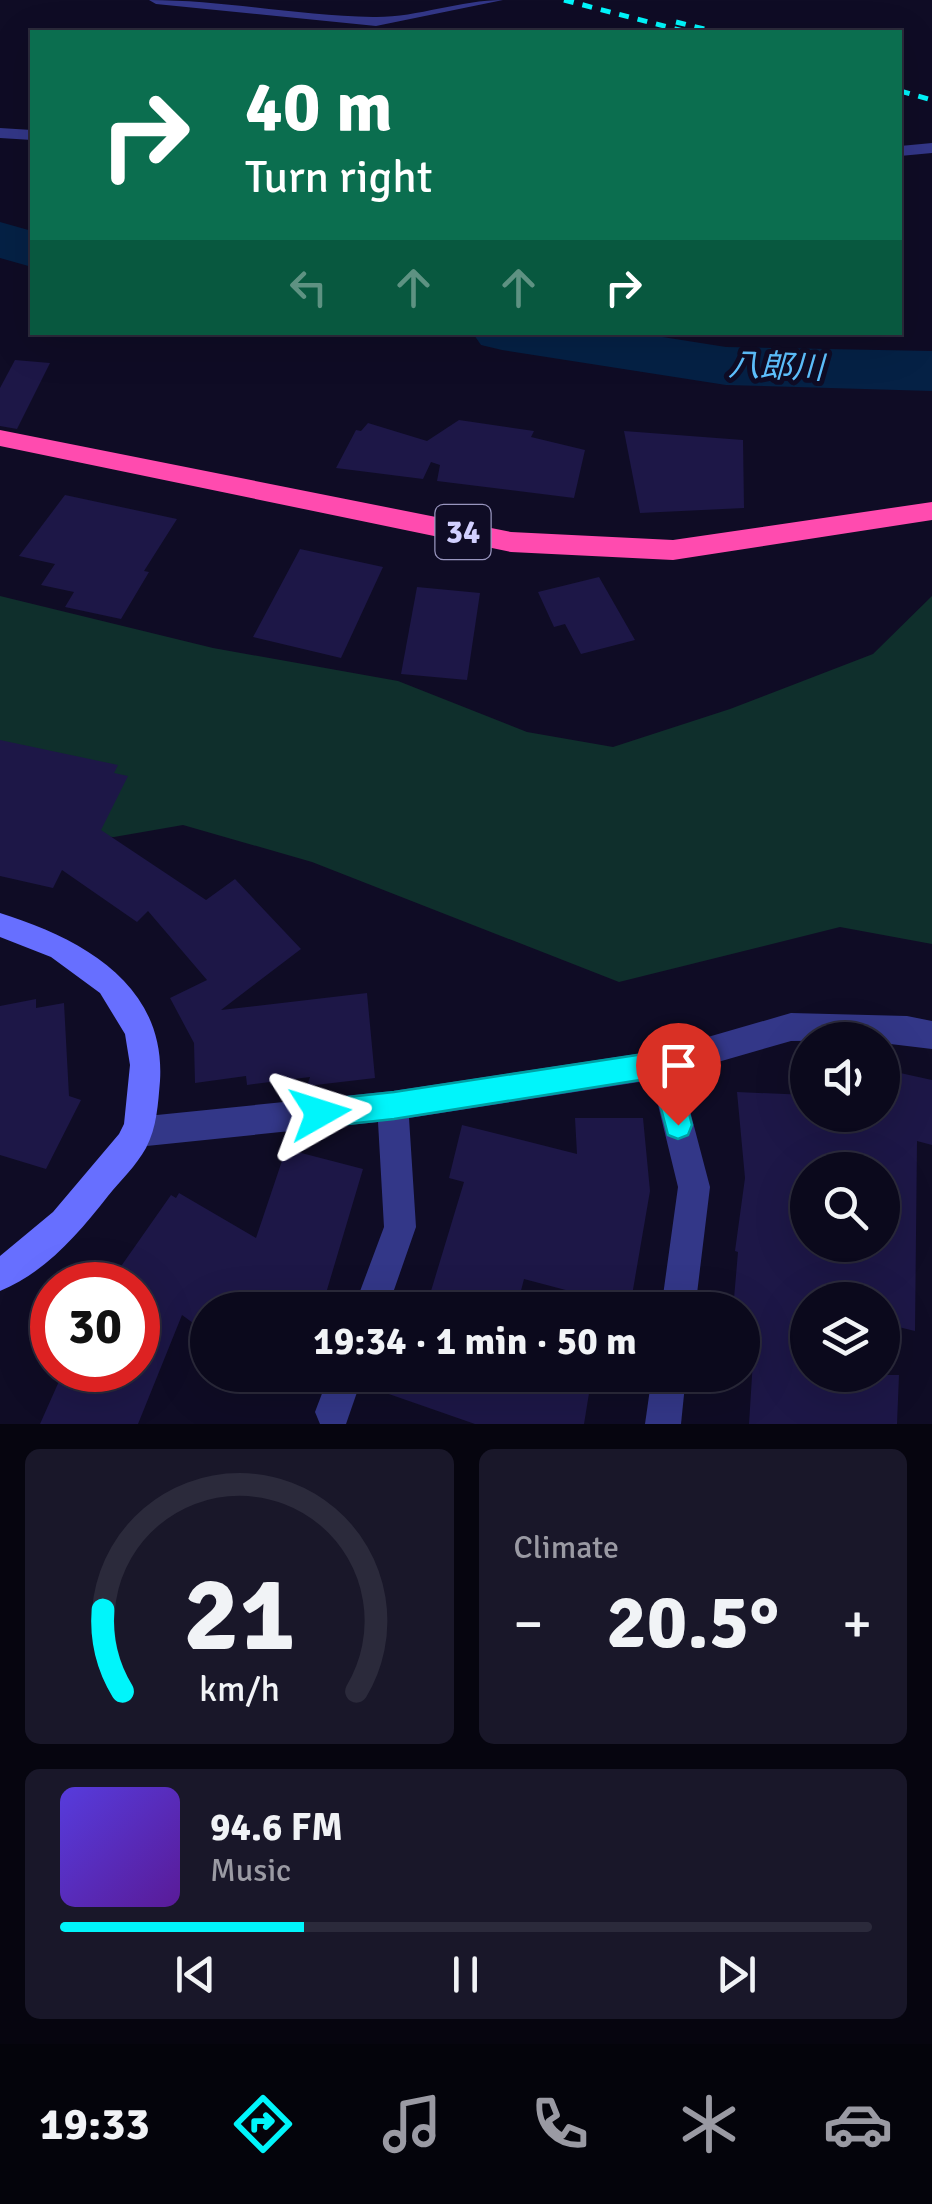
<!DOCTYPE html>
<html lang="en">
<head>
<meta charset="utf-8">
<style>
	:root { --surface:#0b091c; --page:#191729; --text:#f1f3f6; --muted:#9a9aa3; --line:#2b2a3b; --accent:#00f5fb }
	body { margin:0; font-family:Signika,"Noto Sans JP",sans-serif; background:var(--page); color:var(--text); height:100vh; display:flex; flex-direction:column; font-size:38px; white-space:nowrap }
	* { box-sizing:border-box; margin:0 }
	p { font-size:32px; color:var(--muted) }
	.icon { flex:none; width:55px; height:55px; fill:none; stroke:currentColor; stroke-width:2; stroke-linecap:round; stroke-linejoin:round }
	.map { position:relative; height:1424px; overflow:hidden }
	.side { display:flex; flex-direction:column; gap:25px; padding:25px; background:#06050f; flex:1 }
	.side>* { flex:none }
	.guide { position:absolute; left:30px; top:30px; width:872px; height:305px; border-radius:0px; box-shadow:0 10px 40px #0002,0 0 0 2px var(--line); background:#0b6e4f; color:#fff; overflow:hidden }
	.buttons { position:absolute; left:790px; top:1022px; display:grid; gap:20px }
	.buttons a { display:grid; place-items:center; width:110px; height:110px; border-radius:50%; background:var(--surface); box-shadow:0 10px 40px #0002,0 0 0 2px var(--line); font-size:50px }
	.speed { position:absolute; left:30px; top:1262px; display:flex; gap:20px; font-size:50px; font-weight:700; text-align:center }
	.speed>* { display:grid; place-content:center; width:130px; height:130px; border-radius:50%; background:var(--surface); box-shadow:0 10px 40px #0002,0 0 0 2px var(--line); line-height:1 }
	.speed .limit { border:15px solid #d22; background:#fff; color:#111 }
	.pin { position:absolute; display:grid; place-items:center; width:85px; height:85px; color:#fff; margin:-102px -42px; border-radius:50% 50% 50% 0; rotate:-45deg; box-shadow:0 0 10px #0007 }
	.pin .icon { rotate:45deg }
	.me { position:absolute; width:110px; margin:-55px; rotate:84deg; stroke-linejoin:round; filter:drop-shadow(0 0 8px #0008) }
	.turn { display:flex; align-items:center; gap:35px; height:210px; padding:0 50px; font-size:45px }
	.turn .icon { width:130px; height:130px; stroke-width:2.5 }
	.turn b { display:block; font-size:70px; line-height:85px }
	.lanes { display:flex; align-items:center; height:95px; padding:0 50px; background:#0003; justify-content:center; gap:50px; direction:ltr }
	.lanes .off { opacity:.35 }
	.big { font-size:75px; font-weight:800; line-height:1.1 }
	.side .widget { flex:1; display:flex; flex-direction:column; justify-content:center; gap:15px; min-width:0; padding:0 35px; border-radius:15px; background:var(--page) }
	.side .dial { align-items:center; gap:0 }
	.dial svg { height:260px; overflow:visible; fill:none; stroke:var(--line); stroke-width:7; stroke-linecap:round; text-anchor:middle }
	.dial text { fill:var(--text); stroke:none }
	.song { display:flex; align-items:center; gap:30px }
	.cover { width:120px; height:120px; border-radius:15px; background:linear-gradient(135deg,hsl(250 70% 55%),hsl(270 70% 35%)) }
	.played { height:10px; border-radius:5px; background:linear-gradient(90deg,var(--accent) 30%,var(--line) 30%) }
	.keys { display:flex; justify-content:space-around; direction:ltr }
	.heat { display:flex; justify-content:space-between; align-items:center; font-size:55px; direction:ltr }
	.side .tiles { flex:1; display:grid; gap:25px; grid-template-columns:1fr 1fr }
	.widget:last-child { grid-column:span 2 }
	.trip { position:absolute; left:190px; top:1292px; width:570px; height:100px; border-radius:50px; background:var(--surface); box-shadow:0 10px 40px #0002,0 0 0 2px var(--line); font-weight:800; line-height:100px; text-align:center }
	.tab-bar { display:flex; height:160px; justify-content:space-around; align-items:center; background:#04040b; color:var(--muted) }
	.tab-bar .icon { width:70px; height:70px }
	.tab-bar .selected { color:var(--accent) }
	.tab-bar b { font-size:45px; color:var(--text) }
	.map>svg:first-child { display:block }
</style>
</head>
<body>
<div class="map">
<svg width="932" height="1424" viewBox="0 0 932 1424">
	<rect width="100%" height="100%" fill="#0f0c25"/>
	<polygon fill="#0f2f2c" points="0,596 213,648 398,681 527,732 613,747 730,709 873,654 932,596 932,944 840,927 619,982 312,862 183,825 114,837 20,833 0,818"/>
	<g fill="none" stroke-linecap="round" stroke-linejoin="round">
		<g fill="#052145" fill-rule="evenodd">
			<polygon points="0,222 32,231 32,267 0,258"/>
			<polygon points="472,332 631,332 726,347 932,351 932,391 726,385 502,350 481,345"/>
		</g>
	</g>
	<g fill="#1d1747" fill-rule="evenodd">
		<polygon points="15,360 50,363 17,429 0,426 0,388"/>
		<polygon points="459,420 534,431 531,437 585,450 574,498 437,481 440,465 431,462 423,479 336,468 356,430 361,431 368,423 427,441"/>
		<polygon points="624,431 743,440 744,508 640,513"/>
		<polygon points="65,495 177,519 144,571 149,572 121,619 65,607 74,592 41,585 55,564 19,556"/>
		<polygon points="300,549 383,567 341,658 253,637"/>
		<polygon points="599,577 635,640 581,654 565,624 554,627 538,592"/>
		<polygon points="417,587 480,593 467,680 401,674"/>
		<polygon points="0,740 118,765 114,773 128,776 101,830 206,900 235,879 301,949 221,1010 367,993 375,1078 307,1086 310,1077 247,1085 246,1076 195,1083 194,1043 170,998 207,980 148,911 137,922 62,870 53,888 0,876"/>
		<polygon points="36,999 36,1008 64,1003 69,1096 81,1100 46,1169 0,1155 0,1006"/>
		<path d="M882 1069 932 1080V1145L917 1141 915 1331 882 1323V1300H808V1375H899L897 1424H749L753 1360 742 1357V1310H733L738 1252 735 1251 745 1178 737 1092 808 1095V1115H882ZM808 1170H882V1245H808Z"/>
		<polygon points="575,1118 643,1118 650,1191 630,1307 524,1279 516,1310 490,1310 431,1291 464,1182 449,1178 462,1125 577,1154"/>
		<polygon points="286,1149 363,1169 321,1310 201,1310 193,1323 182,1315 138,1424 40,1424 64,1370 138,1370 138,1285 117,1272 171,1195 176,1198 179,1193 256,1238"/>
		<polygon points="366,1375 592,1375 584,1424 475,1424 363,1385"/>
	</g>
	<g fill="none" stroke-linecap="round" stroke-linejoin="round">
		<g fill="#333788" fill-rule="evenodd">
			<path d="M149 0C224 0 298 16 373 17 416 18 459 0 503 0L376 26 156 4Z"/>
			<polygon points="0,128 32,130 32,140 0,138"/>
			<polygon points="932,143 932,153 900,156 900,146"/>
			<polygon points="791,1013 907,1016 932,1021 932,1049 882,1043 882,1040 791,1041 680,1073 710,1187 695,1310 661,1310 678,1187 652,1080 409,1118 416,1227 387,1310 353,1310 384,1227 378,1122 137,1147 126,1143 121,1132 126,1121 137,1117 393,1091 663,1050"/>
			<polygon points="329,1375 363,1375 346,1424 320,1424 315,1412"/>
			<polygon points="652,1375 686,1375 681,1424 645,1424"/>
		</g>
		<path fill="#676fff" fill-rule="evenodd" d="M0 913C80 938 166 983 160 1081 158 1104 157 1127 146 1148 136 1166 121 1180 108 1196 78 1234 46 1272 0 1291V1256L53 1212 119 1134 124 1124 130 1065 125 1034 100 993 51 957 0 937Z"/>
		<polygon fill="#ff4baf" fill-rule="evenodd" points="0,430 511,532 673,540 932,502 932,520 673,560 511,552 0,446"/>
		<g stroke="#00f5fb" stroke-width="5" stroke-dasharray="10 9" stroke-linecap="butt">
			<polyline points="564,0 687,32"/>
			<polyline points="676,22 716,32"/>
			<polyline points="900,91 932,100"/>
		</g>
	</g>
	<polygon fill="#00f5fb" stroke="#009fa3" stroke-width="2.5" points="663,1051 672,1055 676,1064 692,1125 688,1135 678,1139 668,1135 653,1078 394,1119 320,1127 310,1123 306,1113 310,1104 320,1100 394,1092"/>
	<g text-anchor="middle" stroke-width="10" stroke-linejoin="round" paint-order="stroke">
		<g font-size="32" font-style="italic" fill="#5ec1ff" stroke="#0f0c25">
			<text transform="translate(776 366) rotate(2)" y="11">八郎川</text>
		</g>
		<rect fill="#0f0c25" stroke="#9895be" stroke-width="2.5" x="435.5" y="505" width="55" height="54" rx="8"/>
		<g font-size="32" font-weight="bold" fill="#d2d0ff">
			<text x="463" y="543">34</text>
		</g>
	</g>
</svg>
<div class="buttons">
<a><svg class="icon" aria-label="sound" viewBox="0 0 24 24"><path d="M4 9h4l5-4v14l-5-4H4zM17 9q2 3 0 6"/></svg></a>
<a><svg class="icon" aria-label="search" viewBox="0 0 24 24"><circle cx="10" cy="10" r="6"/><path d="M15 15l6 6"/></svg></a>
<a><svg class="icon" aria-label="layers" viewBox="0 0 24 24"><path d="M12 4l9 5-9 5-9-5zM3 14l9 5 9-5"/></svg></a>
</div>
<div class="speed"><div class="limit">30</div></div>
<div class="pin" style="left:678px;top:1125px;background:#d93025"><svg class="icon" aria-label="arrive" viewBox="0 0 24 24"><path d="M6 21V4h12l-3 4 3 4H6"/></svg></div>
<svg class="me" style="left:320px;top:1113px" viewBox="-20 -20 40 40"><path d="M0-17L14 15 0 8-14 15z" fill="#00f5fb" stroke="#fff" stroke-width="4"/></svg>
<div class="trip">19:34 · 1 min · 50 m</div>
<div class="guide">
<div class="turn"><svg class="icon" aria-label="right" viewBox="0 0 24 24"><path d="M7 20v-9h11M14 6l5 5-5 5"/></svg><div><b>40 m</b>Turn right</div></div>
<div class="lanes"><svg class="icon off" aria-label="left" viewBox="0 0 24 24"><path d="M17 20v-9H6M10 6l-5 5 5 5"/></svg><svg class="icon off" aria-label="ahead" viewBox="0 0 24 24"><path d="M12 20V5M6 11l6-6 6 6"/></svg><svg class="icon off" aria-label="ahead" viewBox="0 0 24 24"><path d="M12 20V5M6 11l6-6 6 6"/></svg><svg class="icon" aria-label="right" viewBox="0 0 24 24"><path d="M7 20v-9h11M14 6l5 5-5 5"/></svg></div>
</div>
</div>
<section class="side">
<div class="tiles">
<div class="widget dial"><svg viewBox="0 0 100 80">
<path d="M14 69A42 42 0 1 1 86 69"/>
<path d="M14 69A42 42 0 0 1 8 44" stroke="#00f5fb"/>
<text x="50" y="56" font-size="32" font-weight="700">21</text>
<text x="50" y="72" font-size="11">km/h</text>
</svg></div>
<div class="widget"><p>Climate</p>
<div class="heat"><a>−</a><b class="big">20.5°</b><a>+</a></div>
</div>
<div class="widget">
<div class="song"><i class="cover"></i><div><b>94.6 FM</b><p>Music</p></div></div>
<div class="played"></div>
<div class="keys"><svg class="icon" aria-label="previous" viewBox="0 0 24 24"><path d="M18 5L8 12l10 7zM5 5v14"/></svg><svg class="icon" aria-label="pause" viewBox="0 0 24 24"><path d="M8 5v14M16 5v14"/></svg><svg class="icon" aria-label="next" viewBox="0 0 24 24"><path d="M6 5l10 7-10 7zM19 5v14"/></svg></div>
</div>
</div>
</section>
<nav class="tab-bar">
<b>19:33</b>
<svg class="icon selected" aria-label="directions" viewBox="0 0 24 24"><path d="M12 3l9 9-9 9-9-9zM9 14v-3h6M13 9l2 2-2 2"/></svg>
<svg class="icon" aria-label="music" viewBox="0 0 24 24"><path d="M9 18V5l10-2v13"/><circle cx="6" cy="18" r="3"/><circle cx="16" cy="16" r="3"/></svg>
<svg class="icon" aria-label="phone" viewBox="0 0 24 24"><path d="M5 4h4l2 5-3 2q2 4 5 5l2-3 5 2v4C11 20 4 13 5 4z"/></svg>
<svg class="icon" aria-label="climate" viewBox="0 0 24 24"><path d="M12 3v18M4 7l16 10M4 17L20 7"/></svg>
<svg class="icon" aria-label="car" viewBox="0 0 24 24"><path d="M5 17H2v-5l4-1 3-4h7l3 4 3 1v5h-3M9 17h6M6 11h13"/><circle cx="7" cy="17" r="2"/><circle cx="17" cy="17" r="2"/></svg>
</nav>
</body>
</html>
